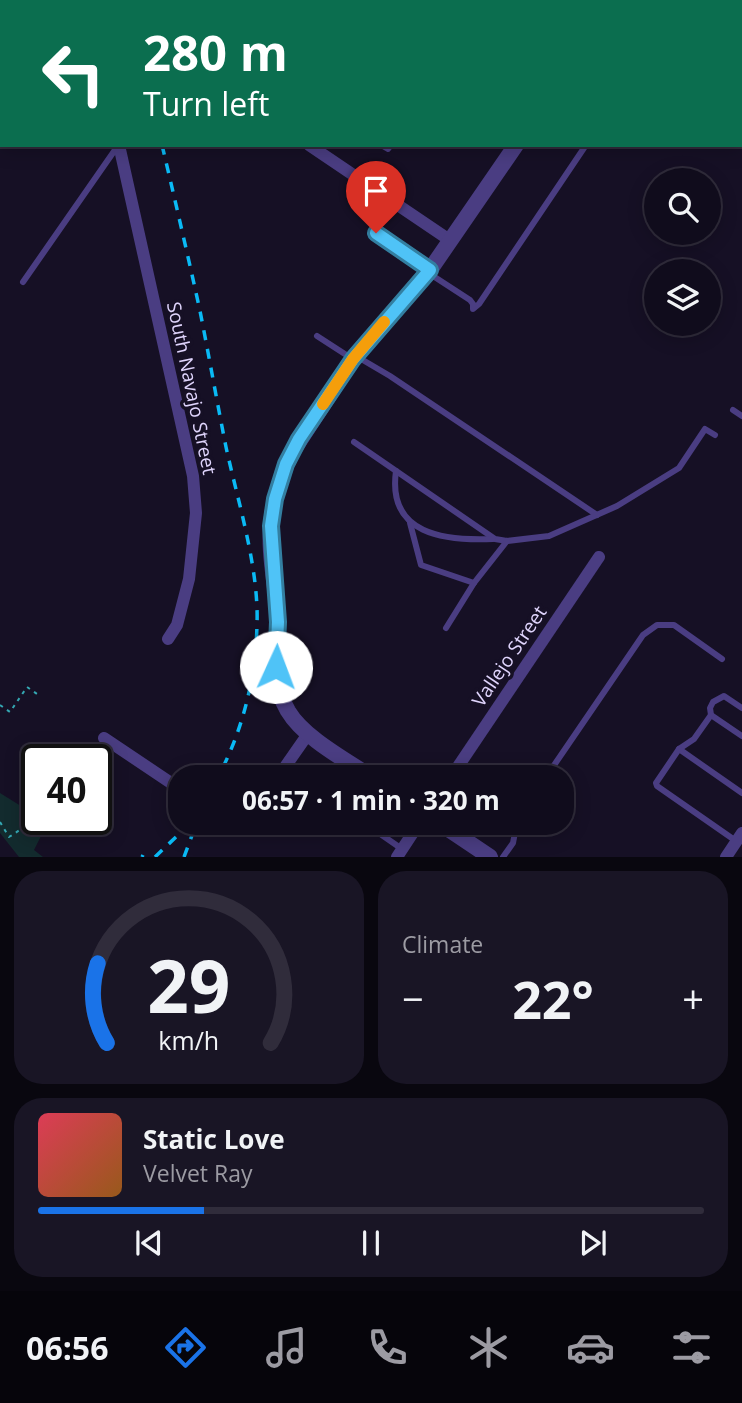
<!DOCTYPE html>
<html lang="en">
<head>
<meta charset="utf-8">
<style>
	:root { --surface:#100c1c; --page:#191525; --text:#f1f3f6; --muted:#9c9ba3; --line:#302c3b; --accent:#1a73e8 }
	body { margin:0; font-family:"Open Sans",sans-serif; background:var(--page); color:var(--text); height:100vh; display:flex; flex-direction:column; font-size:26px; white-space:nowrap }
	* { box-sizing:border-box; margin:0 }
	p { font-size:23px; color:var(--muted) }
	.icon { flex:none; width:38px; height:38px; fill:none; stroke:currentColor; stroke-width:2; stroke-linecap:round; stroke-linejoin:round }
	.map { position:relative; height:857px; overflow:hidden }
	.details { display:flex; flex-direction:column; gap:14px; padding:14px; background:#09070f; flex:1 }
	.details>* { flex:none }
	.guide { position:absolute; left:0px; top:0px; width:742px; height:147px; box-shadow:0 4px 18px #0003,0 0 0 2px var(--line); background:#0b6e4f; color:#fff; overflow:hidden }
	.tools { position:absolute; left:644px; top:168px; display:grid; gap:14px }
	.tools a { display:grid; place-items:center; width:77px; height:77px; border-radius:50%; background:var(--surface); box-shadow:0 4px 18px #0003,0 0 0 2px var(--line); font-size:35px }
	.speed { position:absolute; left:21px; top:744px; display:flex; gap:14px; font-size:35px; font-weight:700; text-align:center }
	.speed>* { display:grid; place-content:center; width:91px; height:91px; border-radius:50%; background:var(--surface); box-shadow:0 4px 18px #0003,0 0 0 2px var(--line); line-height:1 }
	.speed .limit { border:4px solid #111; border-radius:10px; background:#fff; color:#111 }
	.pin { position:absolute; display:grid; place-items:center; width:60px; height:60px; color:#fff; margin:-72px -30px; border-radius:50% 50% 50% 0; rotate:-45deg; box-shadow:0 0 7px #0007 }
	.pin .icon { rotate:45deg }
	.me { position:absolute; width:77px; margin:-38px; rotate:2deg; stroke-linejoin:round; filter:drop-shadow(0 0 5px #0008) }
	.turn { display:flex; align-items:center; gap:24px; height:147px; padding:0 28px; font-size:32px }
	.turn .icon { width:91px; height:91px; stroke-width:2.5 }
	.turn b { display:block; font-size:49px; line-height:60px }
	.big { font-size:52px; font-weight:700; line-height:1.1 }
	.details .card { flex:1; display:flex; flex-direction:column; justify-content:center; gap:10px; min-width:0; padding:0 24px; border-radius:28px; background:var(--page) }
	.details .dial { align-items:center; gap:0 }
	.dial svg { height:182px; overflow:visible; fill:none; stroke:var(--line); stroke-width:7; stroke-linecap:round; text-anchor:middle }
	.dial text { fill:var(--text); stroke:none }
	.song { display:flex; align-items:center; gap:21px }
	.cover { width:84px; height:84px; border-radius:10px; background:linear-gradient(135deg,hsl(350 70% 55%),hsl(30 70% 35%)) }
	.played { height:7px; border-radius:4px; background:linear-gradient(90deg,var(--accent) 25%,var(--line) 25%) }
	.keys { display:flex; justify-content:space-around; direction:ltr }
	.heat { display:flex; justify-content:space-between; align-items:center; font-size:38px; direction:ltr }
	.details .tiles { flex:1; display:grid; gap:14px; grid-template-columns:1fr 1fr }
	.card:last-child { grid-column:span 2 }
	.trip { position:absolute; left:168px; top:765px; width:406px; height:70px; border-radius:28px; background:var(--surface); box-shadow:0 4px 18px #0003,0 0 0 2px var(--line); font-weight:700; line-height:70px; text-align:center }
	.menu { display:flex; height:112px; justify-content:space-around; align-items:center; background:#06050b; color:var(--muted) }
	.menu .icon { width:49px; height:49px }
	.menu .current { color:var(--accent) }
	.menu b { font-size:32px; color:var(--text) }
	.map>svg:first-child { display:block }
</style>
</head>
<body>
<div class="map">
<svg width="742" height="857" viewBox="0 0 742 857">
	<rect width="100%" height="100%" fill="#161025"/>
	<polygon fill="#132b2e" points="0,793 37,816 43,832 34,850 43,857 19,857 0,833"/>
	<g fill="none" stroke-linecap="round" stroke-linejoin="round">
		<g stroke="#34a7b2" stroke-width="2" stroke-dasharray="3.5 5" stroke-linecap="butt">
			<polyline points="0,705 10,712 27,687 37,694"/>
			<path d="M0 822 9 837C18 832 24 825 34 823L41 831"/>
		</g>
		<g stroke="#4a3d82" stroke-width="6">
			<polyline points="580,0 582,2"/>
			<polyline points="335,2 336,0"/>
			<polyline points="412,2 413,0"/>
			<polyline points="486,2 487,0"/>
			<polyline points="683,2 684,0"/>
			<polyline points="381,145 388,149 391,145"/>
			<polyline points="376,233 429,269"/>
			<polyline points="430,274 470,300 473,304 473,309 479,304 586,145"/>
			<polyline points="23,282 117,147"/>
			<polyline points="317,336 351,358"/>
			<polyline points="356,356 390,376 597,515"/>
			<polyline points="733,410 742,416"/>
			<polyline points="354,442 495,539 507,541 549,536 617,506 679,468 705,429 715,435"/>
			<path d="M396 471C387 535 445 541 493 539"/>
			<polyline points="410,523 421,565 474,583"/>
			<polyline points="446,628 474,583 507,541"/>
			<polyline points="742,708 724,696 713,702 710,708 711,715 742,736"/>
			<polyline points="711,715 694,739 679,749 656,783 657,786 736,841"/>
			<polyline points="679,749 742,793"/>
			<polyline points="546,777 643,635 657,625 674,625 722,659"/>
			<polyline points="363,822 402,849"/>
			<polyline points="379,833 386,822"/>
			<polyline points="503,857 513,843 517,822"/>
		</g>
		<g stroke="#4a3d82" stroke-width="12">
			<polyline points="88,0 89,2"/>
			<polyline points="230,2 231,0"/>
			<polyline points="119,145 193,476 196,513 189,579 177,625 168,639"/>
			<polyline points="309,145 451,241"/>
			<polyline points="104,738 180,789"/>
			<polyline points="278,777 308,734"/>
			<polyline points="451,777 599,557"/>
			<polyline points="397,857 420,822"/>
			<polyline points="726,857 742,833"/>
		</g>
		<g stroke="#4a3d82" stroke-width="16">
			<polyline points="613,2 614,0"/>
			<path d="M371 777C346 760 304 738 288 711 283 702 278 692 277 681 275 660 279 639 278 617 276 584 267 550 272 516 275 493 283 471 293 451L355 356 430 270 516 145"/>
			<polyline points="438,822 490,857"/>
		</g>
		<g stroke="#0abaf5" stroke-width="3.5" stroke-dasharray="10 9" stroke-linecap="butt">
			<polyline points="130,0 131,2"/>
			<path d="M162 145C175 200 188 256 200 311 209 356 217 402 226 447 238 502 259 568 257 624 256 677 243 730 218 777"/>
			<polyline points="142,857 143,855"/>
			<polyline points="155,857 177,836 188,822"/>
			<polyline points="184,857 197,822"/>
		</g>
	</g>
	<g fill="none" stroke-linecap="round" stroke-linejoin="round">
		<g stroke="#337fa1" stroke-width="18">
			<polyline id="route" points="276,667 278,622 271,526 275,499 286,464 299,439 353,359 430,270 376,233"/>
		</g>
		<use href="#route" stroke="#4fc3f7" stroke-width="12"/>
		<polyline stroke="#f59e0b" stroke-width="12" points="323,404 353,359 384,322"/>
	</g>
	<g text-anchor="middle" stroke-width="7" stroke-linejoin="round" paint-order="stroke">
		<g font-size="19" fill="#e0d5fd" stroke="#161025">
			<text transform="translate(192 388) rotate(78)" y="7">South Navajo Street</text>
			<text transform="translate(509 656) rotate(-56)" y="7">Vallejo Street</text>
		</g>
	</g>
</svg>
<div class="tools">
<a><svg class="icon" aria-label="search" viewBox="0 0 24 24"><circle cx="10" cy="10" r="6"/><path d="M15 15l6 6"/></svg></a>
<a><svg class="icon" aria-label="layers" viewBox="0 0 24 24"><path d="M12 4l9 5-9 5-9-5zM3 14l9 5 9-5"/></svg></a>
</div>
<div class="speed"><div class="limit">40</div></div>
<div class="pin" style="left:376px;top:233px;background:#d93025"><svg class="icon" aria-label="arrive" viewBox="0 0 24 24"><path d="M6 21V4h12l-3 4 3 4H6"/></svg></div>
<svg class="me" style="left:276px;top:667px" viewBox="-20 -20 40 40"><circle r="19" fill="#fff"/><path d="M0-13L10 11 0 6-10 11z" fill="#4fc3f7"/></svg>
<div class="trip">06:57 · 1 min · 320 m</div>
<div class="guide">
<div class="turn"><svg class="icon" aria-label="left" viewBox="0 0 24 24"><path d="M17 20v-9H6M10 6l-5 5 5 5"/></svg><div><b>280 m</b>Turn left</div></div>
</div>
</div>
<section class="details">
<div class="tiles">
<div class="card dial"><svg viewBox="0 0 100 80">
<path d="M14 69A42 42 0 1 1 86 69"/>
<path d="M14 69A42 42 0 0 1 10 34" stroke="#1a73e8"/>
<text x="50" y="56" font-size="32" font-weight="700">29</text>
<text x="50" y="72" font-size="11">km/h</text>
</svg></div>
<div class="card"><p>Climate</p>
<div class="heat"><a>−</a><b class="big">22°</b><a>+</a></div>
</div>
<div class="card">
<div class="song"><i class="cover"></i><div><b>Static Love</b><p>Velvet Ray</p></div></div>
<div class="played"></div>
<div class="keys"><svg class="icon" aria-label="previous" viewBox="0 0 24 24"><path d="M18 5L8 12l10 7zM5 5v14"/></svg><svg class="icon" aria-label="pause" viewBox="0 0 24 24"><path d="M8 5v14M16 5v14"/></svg><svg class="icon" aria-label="next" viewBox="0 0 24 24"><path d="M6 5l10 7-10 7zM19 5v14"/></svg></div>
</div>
</div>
</section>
<nav class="menu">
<b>06:56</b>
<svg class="icon current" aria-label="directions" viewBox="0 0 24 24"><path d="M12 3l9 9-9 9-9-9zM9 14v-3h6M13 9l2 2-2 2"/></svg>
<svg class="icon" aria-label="music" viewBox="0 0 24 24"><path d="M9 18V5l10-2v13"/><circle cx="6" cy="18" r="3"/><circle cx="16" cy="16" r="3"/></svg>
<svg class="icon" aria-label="phone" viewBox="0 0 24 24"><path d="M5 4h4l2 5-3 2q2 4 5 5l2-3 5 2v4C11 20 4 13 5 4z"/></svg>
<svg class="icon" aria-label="climate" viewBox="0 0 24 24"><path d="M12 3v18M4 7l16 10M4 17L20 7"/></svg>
<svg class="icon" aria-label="car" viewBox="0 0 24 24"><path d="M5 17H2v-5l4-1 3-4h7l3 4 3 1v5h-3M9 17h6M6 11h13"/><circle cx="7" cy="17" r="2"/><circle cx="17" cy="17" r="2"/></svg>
<svg class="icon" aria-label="filters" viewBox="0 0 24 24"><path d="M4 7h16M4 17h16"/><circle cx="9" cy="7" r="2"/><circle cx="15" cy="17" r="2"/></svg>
</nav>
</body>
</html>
